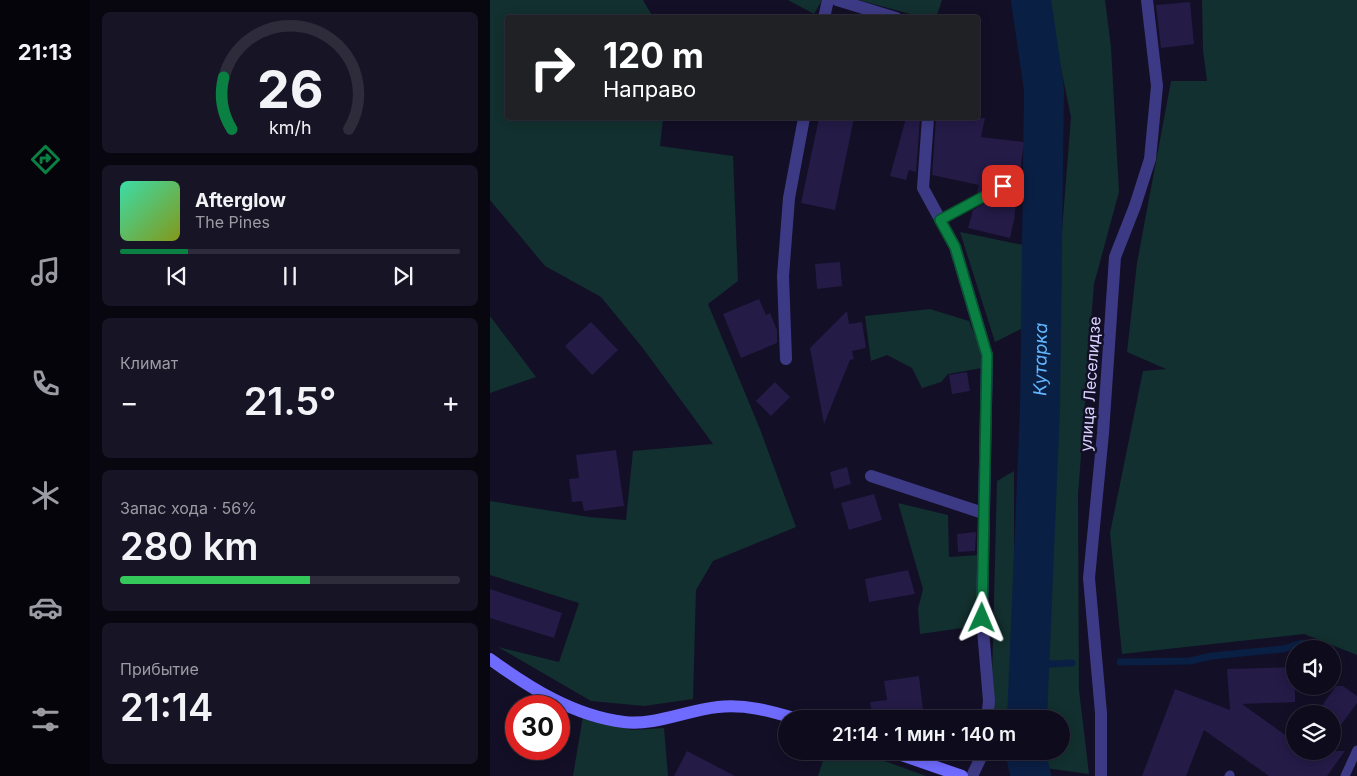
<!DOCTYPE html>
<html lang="ru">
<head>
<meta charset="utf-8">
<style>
	:root { --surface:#0e0b1c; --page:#171425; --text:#f1f3f6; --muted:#9b9ba3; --line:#2e2b3b; --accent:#0b8043 }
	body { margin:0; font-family:Inter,sans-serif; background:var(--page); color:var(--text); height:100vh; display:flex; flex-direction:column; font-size:19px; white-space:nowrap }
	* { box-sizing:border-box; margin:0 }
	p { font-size:16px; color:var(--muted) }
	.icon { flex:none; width:28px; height:28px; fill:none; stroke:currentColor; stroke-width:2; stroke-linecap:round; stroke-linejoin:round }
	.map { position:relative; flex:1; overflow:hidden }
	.panel { display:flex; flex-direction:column; gap:12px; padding:12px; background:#08060f; width:400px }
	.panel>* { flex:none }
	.top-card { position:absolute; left:15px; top:15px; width:475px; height:105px; border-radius:5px; box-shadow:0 2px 12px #0003,0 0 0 1px var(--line); background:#202124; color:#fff; overflow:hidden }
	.controls { position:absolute; left:796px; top:640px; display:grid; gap:10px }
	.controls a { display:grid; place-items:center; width:55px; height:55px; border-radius:50%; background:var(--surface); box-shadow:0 2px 12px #0003,0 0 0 1px var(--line); font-size:25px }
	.speed { position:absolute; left:15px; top:695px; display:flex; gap:10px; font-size:25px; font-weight:700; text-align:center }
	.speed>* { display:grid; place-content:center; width:65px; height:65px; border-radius:50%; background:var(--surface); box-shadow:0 2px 12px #0003,0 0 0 1px var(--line); line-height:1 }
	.speed .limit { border:8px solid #d22; background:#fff; color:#111 }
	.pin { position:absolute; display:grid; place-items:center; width:42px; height:42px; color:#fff; margin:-21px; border-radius:10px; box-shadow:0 2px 8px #0006 }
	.me { position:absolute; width:55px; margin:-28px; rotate:1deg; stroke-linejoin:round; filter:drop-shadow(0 0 4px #0008) }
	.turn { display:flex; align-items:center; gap:18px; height:105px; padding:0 15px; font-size:22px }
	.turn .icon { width:65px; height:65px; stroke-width:2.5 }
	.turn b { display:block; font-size:35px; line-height:42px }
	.big { font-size:38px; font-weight:600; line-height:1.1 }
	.panel .widget { flex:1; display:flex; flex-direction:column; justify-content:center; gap:8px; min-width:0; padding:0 18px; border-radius:8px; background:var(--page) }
	.panel .dial { align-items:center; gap:0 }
	.dial svg { height:130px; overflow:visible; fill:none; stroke:var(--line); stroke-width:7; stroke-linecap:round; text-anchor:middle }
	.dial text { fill:var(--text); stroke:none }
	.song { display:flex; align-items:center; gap:15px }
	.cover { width:60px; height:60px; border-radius:8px; background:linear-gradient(135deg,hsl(160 70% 55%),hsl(70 70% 35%)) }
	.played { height:5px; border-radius:2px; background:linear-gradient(90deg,var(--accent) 20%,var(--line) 20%) }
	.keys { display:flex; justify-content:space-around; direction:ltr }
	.heat { display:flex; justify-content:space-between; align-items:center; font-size:28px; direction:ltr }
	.charge { height:8px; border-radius:4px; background:linear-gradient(90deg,#34c759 56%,var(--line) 0) }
	.trip { position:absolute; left:288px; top:710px; width:292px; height:50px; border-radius:25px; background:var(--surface); box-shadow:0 2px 12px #0003,0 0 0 1px var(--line); font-weight:600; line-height:50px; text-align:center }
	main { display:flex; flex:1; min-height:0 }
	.dock { display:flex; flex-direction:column; width:90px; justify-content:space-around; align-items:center; background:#06040b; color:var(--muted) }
	.dock .icon { width:35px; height:35px }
	.dock .selected { color:var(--accent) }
	.dock b { font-size:22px; color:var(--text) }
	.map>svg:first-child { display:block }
</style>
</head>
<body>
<main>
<nav class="dock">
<b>21:13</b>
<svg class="icon selected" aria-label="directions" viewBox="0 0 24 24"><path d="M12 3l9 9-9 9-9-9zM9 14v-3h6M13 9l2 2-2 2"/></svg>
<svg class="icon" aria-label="music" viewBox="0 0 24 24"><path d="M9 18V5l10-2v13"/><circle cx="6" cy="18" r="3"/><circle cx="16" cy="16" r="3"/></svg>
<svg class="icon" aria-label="phone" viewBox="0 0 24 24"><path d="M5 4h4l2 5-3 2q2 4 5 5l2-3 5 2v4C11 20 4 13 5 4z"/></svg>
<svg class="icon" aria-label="climate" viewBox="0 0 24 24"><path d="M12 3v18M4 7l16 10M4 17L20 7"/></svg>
<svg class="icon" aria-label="car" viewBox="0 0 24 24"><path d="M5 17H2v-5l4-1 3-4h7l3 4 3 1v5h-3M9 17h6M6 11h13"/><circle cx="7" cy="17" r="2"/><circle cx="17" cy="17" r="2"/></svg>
<svg class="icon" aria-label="filters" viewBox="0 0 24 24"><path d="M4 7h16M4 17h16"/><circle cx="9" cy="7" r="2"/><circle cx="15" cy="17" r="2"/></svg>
</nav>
<section class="panel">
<div class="widget dial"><svg viewBox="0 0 100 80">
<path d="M14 69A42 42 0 1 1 86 69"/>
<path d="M14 69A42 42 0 0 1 9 37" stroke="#0b8043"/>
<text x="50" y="56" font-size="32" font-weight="700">26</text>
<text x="50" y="72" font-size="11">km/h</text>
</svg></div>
<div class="widget">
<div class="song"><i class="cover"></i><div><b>Afterglow</b><p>The Pines</p></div></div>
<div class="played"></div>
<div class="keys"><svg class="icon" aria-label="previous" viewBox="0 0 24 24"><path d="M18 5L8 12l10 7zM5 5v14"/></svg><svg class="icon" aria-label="pause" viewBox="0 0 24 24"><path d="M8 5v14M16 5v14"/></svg><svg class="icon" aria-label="next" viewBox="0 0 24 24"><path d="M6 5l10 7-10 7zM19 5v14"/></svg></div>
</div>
<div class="widget"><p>Климат</p>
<div class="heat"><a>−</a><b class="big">21.5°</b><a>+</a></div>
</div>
<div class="widget"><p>Запас хода · 56%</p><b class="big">280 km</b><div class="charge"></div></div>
<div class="widget"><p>Прибытие</p><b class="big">21:14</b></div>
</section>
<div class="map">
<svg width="867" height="776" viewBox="0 0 867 776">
	<rect width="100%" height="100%" fill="#130f26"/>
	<g fill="#12302f">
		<polygon points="0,0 153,0 163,17 18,18 18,118 173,118 170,146 243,156 248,281 218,304 270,429 306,527 223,561 206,590 203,699 154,706 101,701 8,647 69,662 89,603 0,575 0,501 99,517 136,520 143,451 223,444 152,347 111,297 55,266 0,200"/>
		<polygon points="298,0 332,0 324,14"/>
		<polygon points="368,0 452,0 446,18 432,17"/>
		<polygon points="557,0 615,0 621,47 629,192 604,284 588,495 589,690 599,774 548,767 547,751 571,751 571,719 548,719 567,293 581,117"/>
		<polygon points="712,0 867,0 867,655 814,634 632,654 620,533 653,371 676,369 637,352 647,263 681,81 717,81 713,50"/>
		<polygon points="470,232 543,247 541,324 505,342"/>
		<polygon points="440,309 479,321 490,349 492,368 458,374 451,382 432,388 422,368 397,355 381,361 375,316"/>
		<polygon points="0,316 46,377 0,393"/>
		<polygon points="524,471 524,719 501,719 507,481"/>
		<polygon points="408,503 458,515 459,557 489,555 487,626 430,634 428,609 433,589"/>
		<polygon points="93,716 142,730 174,728 178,776 83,776"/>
		<polygon points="336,751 367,751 436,776 328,776"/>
	</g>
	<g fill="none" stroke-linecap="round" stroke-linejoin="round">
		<g stroke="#0a1f44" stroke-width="7">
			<polyline points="630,662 700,661 722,656 793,649 812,643"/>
			<polyline points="539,665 582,663"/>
		</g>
		<g stroke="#0a1f44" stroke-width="40">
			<path id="s1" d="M537 719 550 408 554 89 541 0"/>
			<polyline points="535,751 541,776"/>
		</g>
	</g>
	<g fill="#241b47">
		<polygon points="700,2 704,44 671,48 666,5"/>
		<polygon points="329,118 364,118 345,210 311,203"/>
		<polygon points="416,118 430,118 426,172 419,170 416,180 400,176"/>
		<polygon points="446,118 495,118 491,137 534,142 524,220 520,238 478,228 483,210 516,191 519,187 517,181 510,180 487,193 489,185 442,175"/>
		<polygon points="350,262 352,286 327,289 325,264"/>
		<polygon points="269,299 276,315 280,313 287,330 287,343 251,358 233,314"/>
		<polygon points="357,311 359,324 372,322 376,348 362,351 364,359 360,360 334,424 320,348"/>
		<polygon points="101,322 128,350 102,375 75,346"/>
		<polygon points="477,372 480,391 462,394 459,375"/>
		<polygon points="285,382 300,397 281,416 266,401"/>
		<polygon points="126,450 134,506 94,511 92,501 82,502 79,479 89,478 86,455"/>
		<polygon points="357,467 361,484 344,489 340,472"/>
		<polygon points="384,494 392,520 359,530 351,503"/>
		<polygon points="486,532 485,551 468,552 467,534"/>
		<polygon points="418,570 425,594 379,602 375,579"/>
		<polygon points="0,589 72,613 64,638 0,618"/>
		<polygon points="805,667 805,702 752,704 805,742 805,751 855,751 837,776 779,776 714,730 696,776 652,776 685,689 740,710 737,669"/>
		<polygon points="429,676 434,719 383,719 380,702 397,700 394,681"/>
		<polygon points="846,686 853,686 867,696 867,703 842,737 842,714 826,714"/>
		<polygon points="197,751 245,776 184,776"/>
	</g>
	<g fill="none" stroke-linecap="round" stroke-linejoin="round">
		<g stroke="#3d3a85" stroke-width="9">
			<polyline points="450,220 513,186"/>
			<polyline points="739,776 740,775"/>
			<polyline points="855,776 867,750"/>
		</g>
		<g stroke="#3d3a85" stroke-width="12">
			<polyline points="347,0 406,18"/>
			<polyline points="334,18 338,0"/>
			<polyline points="438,118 433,188 465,247 497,355 492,618 499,701 497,719"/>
			<polyline points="296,359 293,276 299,198 314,118"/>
			<polyline points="381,476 493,513"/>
			<polyline points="482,776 494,751"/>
			<polyline points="611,776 611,713 599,578 613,433 625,257 645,206 660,159 667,86 657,0"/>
		</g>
		<g stroke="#6f6bff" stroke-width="12">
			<path d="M0 659C40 688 84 716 134 722 164 726 198 710 228 707 256 704 280 711 307 719"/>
			<polyline points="400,751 472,776"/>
		</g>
	</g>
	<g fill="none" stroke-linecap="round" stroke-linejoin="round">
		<g stroke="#07532c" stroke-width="12">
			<polyline id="route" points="492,618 497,355 465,247 450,220 513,186"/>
		</g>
		<use href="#route" stroke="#0b8043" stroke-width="9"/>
	</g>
	<g text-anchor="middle" stroke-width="5" stroke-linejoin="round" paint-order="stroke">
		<g font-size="16" fill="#d9d4ff" stroke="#130f26">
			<text transform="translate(600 384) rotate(-86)" y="6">улица Леселидзе</text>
		</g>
		<g font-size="18" font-style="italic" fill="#62b6ff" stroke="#130f26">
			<text dy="6" stroke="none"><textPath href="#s1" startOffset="360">Кутарка</textPath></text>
		</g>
	</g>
</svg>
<div class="controls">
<a><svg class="icon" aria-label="sound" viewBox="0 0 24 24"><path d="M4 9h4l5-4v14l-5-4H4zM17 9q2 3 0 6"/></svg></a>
<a><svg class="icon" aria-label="layers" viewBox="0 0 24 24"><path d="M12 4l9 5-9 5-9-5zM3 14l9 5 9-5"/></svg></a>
</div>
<div class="speed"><div class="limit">30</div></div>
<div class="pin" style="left:513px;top:186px;background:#d93025"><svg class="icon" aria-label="arrive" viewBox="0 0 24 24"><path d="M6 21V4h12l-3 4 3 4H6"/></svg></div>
<svg class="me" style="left:492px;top:618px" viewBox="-20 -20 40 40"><path d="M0-17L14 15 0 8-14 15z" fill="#0b8043" stroke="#fff" stroke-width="4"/></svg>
<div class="trip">21:14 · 1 мин · 140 m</div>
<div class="top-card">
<div class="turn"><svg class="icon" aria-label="right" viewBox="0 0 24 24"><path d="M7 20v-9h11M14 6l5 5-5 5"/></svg><div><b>120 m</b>Направо</div></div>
</div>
</div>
</main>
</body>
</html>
